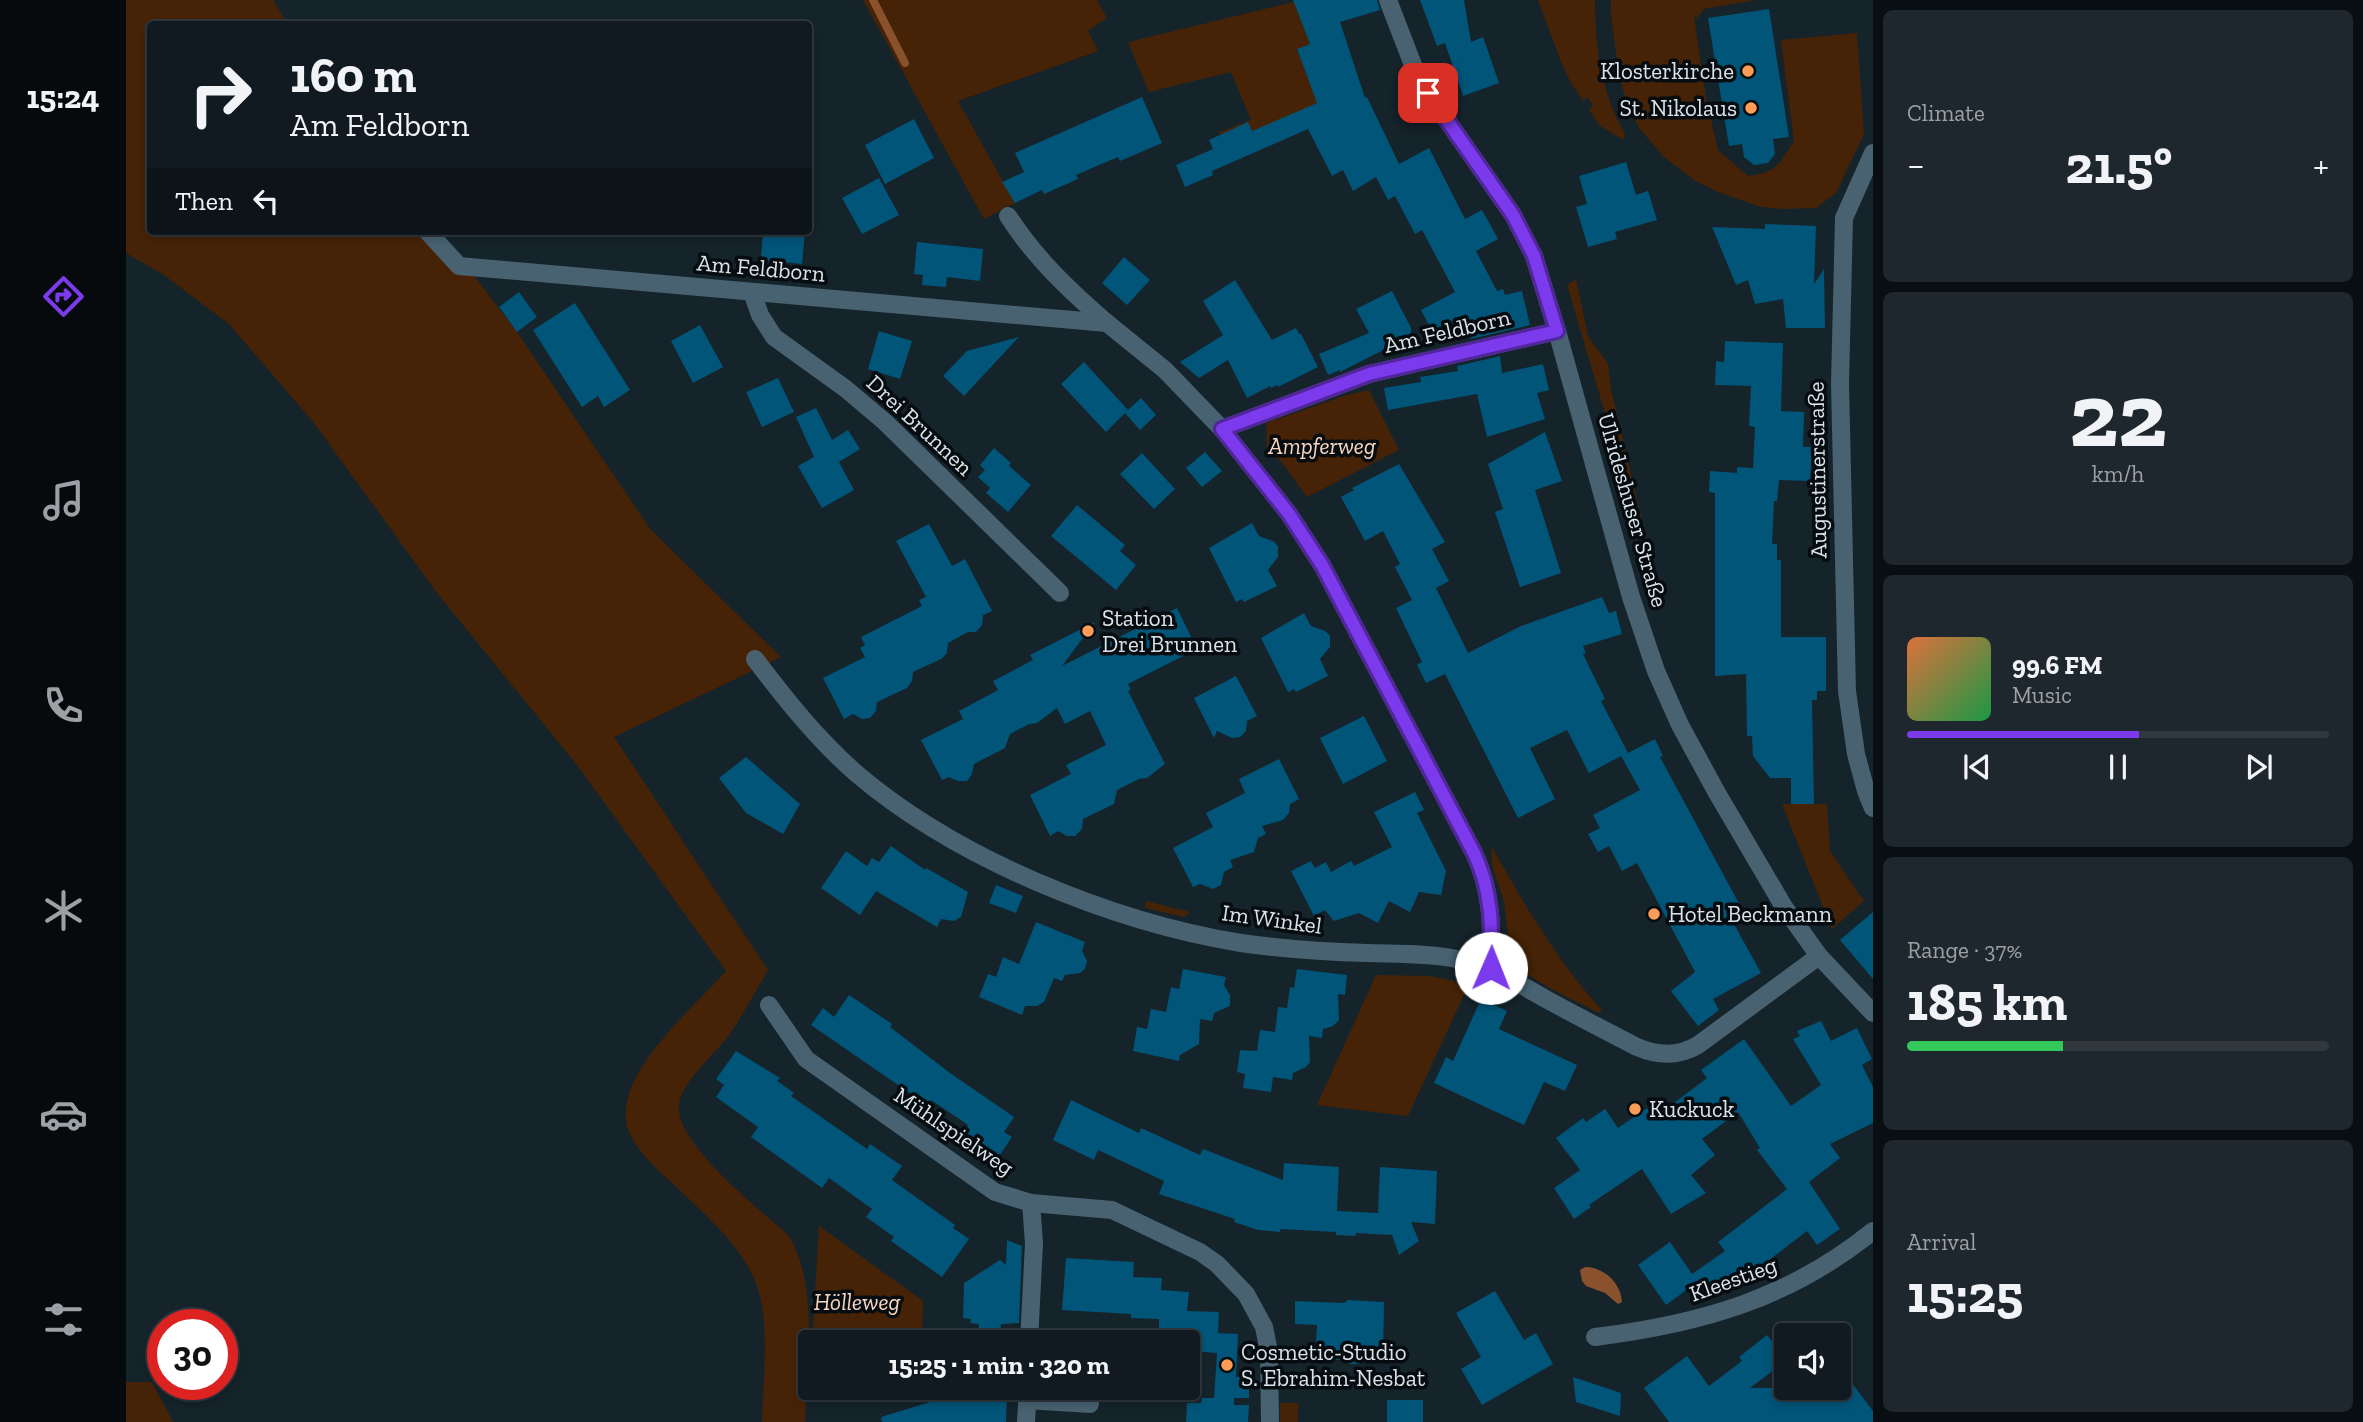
<!DOCTYPE html>
<html lang="en">
<head>
<meta charset="utf-8">
<style>
	:root { --surface:#101a20; --page:#1e272d; --text:#f1f3f6; --muted:#9ca1a5; --line:#30383e; --accent:#7c3aed }
	body { margin:0; font-family:"Zilla Slab",serif; background:var(--page); color:var(--text); height:100vh; display:flex; flex-direction:column; font-size:26px; white-space:nowrap }
	* { box-sizing:border-box; margin:0 }
	p { font-size:23px; color:var(--muted) }
	.icon { flex:none; width:38px; height:38px; fill:none; stroke:currentColor; stroke-width:2; stroke-linecap:round; stroke-linejoin:round }
	.map { position:relative; flex:1; overflow:hidden }
	.drawer { display:flex; flex-direction:column; gap:10px; padding:10px; background:#090e12; width:490px }
	.drawer>* { flex:none }
	.hud { position:absolute; left:21px; top:21px; width:665px; height:214px; border-radius:7px; box-shadow:0 4px 10px #0003,0 0 0 2px var(--line); background:#101a20; color:var(--text); overflow:hidden }
	.buttons { position:absolute; left:1648px; top:1323px; display:grid; gap:14px }
	.buttons a { display:grid; place-items:center; width:77px; height:77px; border-radius:7px; background:var(--surface); box-shadow:0 4px 10px #0003,0 0 0 2px var(--line); font-size:35px }
	.speed { position:absolute; left:21px; top:1309px; display:flex; gap:14px; font-size:35px; font-weight:700; text-align:center }
	.speed>* { display:grid; place-content:center; width:91px; height:91px; border-radius:50%; background:var(--surface); box-shadow:0 4px 10px #0003,0 0 0 2px var(--line); line-height:1 }
	.speed .limit { border:10px solid #d22; background:#fff; color:#111 }
	.pin { position:absolute; display:grid; place-items:center; width:60px; height:60px; color:#fff; margin:-30px; border-radius:14px; box-shadow:0 4px 10px #0006 }
	.me { position:absolute; width:77px; margin:-38px; rotate:1deg; stroke-linejoin:round; filter:drop-shadow(0 0 5px #0008) }
	.turn { display:flex; align-items:center; gap:24px; height:147px; padding:0 28px; font-size:32px }
	.turn .icon { width:91px; height:91px; stroke-width:2.5 }
	.turn b { display:block; font-size:49px; line-height:60px }
	.then { display:flex; align-items:center; height:66px; padding:0 28px; background:#0003; gap:14px; font-size:26px }
	.big { font-size:52px; font-weight:700; line-height:1.1 }
	.drawer .tile { flex:1; display:flex; flex-direction:column; justify-content:center; gap:10px; min-width:0; padding:0 24px; border-radius:10px; background:var(--page) }
	.drawer .dial { align-items:center; gap:0 }
	.dial b { font-size:91px; line-height:1 }
	.song { display:flex; align-items:center; gap:21px }
	.cover { width:84px; height:84px; border-radius:10px; background:linear-gradient(135deg,hsl(20 70% 55%),hsl(140 70% 35%)) }
	.played { height:7px; border-radius:4px; background:linear-gradient(90deg,var(--accent) 55%,var(--line) 55%) }
	.keys { display:flex; justify-content:space-around; direction:ltr }
	.heat { display:flex; justify-content:space-between; align-items:center; font-size:38px; direction:ltr }
	.charge { height:10px; border-radius:5px; background:linear-gradient(90deg,#34c759 37%,var(--line) 0) }
	.trip { position:absolute; left:672px; top:1330px; width:402px; height:70px; border-radius:7px; background:var(--surface); box-shadow:0 4px 10px #0003,0 0 0 2px var(--line); font-weight:700; line-height:70px; text-align:center }
	main { display:flex; flex:1; min-height:0 }
	.tabs { display:flex; flex-direction:column; width:126px; justify-content:space-around; align-items:center; background:#060a0d; color:var(--muted) }
	.tabs .icon { width:49px; height:49px }
	.tabs .on { color:var(--accent) }
	.tabs b { font-size:32px; color:var(--text) }
	.map>svg:first-child { display:block }
</style>
</head>
<body>
<main>
<nav class="tabs">
<b>15:24</b>
<svg class="icon on" aria-label="directions" viewBox="0 0 24 24"><path d="M12 3l9 9-9 9-9-9zM9 14v-3h6M13 9l2 2-2 2"/></svg>
<svg class="icon" aria-label="music" viewBox="0 0 24 24"><path d="M9 18V5l10-2v13"/><circle cx="6" cy="18" r="3"/><circle cx="16" cy="16" r="3"/></svg>
<svg class="icon" aria-label="phone" viewBox="0 0 24 24"><path d="M5 4h4l2 5-3 2q2 4 5 5l2-3 5 2v4C11 20 4 13 5 4z"/></svg>
<svg class="icon" aria-label="climate" viewBox="0 0 24 24"><path d="M12 3v18M4 7l16 10M4 17L20 7"/></svg>
<svg class="icon" aria-label="car" viewBox="0 0 24 24"><path d="M5 17H2v-5l4-1 3-4h7l3 4 3 1v5h-3M9 17h6M6 11h13"/><circle cx="7" cy="17" r="2"/><circle cx="17" cy="17" r="2"/></svg>
<svg class="icon" aria-label="filters" viewBox="0 0 24 24"><path d="M4 7h16M4 17h16"/><circle cx="9" cy="7" r="2"/><circle cx="15" cy="17" r="2"/></svg>
</nav>
<div class="map">
<svg width="1747" height="1422" viewBox="0 0 1747 1422">
	<rect width="100%" height="100%" fill="#15232b"/>
	<g fill="#462306">
		<path d="M0 0H147L162 24H24V231H314L391 332 524 529 655 657 488 737 642 970C629 992 617 1015 603 1035 589 1055 556 1080 553 1105 548 1143 636 1211 662 1235 693 1282 681 1367 679 1422H636C637 1378 646 1313 626 1274 611 1244 585 1220 561 1197 543 1179 509 1153 502 1129 485 1075 569 1007 600 971L451 765 311 593 188 423 103 324 38 275 0 253Z"/>
		<polygon points="737,0 971,0 981,18 962,31 972,51 832,101 889,203 858,219"/>
		<path d="M1412 0H1469C1469 47 1475 93 1499 133L1497 140 1473 125 1463 109 1467 106 1462 97 1457 101 1445 83 1434 59Z"/>
		<path d="M1485 0H1629L1578 9 1571 18 1568 17 1580 98 1592 150 1622 176C1652 172 1652 165 1668 141L1655 40 1731 33 1738 134 1710 193 1690 208 1657 209 1635 207 1592 192 1568 180 1538 157 1513 128 1500 100 1493 75 1485 15Z"/>
		<polygon points="1168,2 1184,44 1171,50 1192,105 1097,144 1093,132 1125,120 1105,72 1023,92 1002,42"/>
		<polygon points="1450,279 1462,336 1482,364 1485,389 1521,542 1501,487 1441,285"/>
		<polygon points="1243,390 1273,450 1181,497 1157,464 1141,447 1140,423 1221,395"/>
		<polygon points="1656,804 1701,804 1704,851 1738,901 1706,929"/>
		<path d="M1366 847C1398 904 1431 961 1476 1010L1473 1013C1454 1003 1399 979 1390 962 1380 944 1382 919 1377 899 1373 881 1362 864 1366 847Z"/>
		<polygon points="1020,901 1064,912 1058,917 1019,908"/>
		<polygon points="1250,975 1304,976 1343,984 1282,1116 1191,1105"/>
		<polygon points="693,1226 797,1301 796,1342 686,1342"/>
		<polygon points="0,1382 26,1382 47,1422 0,1422"/>
		<rect x="1154" y="1403" width="18" height="19"/>
	</g>
	<path fill="#89522c" d="M1459 1267C1478 1267 1495 1283 1496 1302L1492 1304 1479 1293 1460 1286 1456 1281 1454 1270Z"/>
	<g fill="none" stroke-linecap="round" stroke-linejoin="round">
		<polyline stroke="#89522c" stroke-width="8" points="747,0 779,63"/>
	</g>
	<g fill="#015579">
		<polygon points="1167,0 1251,0 1254,10 1214,22 1239,98 1241,97 1273,164 1303,148 1339,219 1356,210 1372,239 1350,251 1371,291 1377,289 1379,295 1396,291 1404,325 1345,339 1340,314 1306,331 1295,310 1329,292 1296,230 1289,234 1269,196 1262,200 1250,177 1227,191 1217,170 1206,176 1182,129 1086,171 1087,175 1059,187 1050,165 1087,149 1083,140 1122,122 1126,131 1191,103 1171,49 1184,44"/>
		<polygon points="1294,0 1338,0 1345,42 1357,37 1373,83 1337,96 1319,43 1311,46"/>
		<polygon points="1643,9 1663,137 1647,139 1649,154 1642,163 1628,165 1618,157 1616,144 1603,146 1582,18"/>
		<polygon points="1016,97 1036,143 994,161 992,157 950,175 952,179 918,194 916,190 889,203 876,182 898,172 889,153"/>
		<polygon points="788,119 808,158 759,184 739,145"/>
		<polygon points="1500,162 1510,195 1522,191 1531,220 1489,232 1491,239 1462,247 1450,207 1461,204 1453,176"/>
		<polygon points="753,178 773,215 736,234 716,198"/>
		<polygon points="1639,224 1690,226 1688,284 1698,269 1699,328 1660,328 1657,299 1629,304 1622,280 1610,285 1586,227 1639,229"/>
		<polygon points="637,231 679,231 676,264 635,260"/>
		<polygon points="791,242 857,249 854,281 821,277 820,287 796,285 797,275 788,274"/>
		<polygon points="998,257 1024,280 1001,305 976,283"/>
		<polygon points="1109,280 1146,340 1170,328 1173,334 1175,334 1192,367 1152,387 1151,385 1145,388 1144,386 1121,398 1102,360 1073,378 1054,362 1097,335 1077,301"/>
		<polygon points="1266,291 1285,328 1285,336 1214,372 1214,370 1202,375 1193,354 1243,333 1230,309"/>
		<polygon points="393,292 411,317 391,332 373,307"/>
		<polygon points="449,303 504,390 478,407 472,396 456,407 407,330"/>
		<polygon points="574,325 597,367 567,383 545,341"/>
		<polygon points="753,331 786,341 774,379 742,369"/>
		<polygon points="893,337 838,396 817,376 841,351"/>
		<polygon points="1599,341 1657,343 1655,411 1678,412 1677,447 1686,447 1684,481 1653,480 1651,501 1648,501 1646,544 1651,544 1651,560 1655,560 1655,637 1700,637 1700,691 1691,691 1691,700 1686,700 1688,804 1665,804 1665,778 1644,778 1627,756 1626,736 1621,736 1620,674 1589,676 1589,493 1583,492 1584,471 1611,473 1611,467 1627,468 1629,427 1623,426 1625,386 1589,385 1590,361 1598,362"/>
		<polygon points="1374,356 1376,373 1417,364 1423,390 1411,393 1419,419 1361,437 1351,394 1262,410 1258,388 1295,382 1294,377 1332,371 1331,366"/>
		<polygon points="958,362 1002,410 1015,398 1030,415 1014,430 999,413 980,432 935,384"/>
		<polygon points="652,378 668,412 636,427 620,392"/>
		<polygon points="690,408 706,440 722,430 734,449 713,462 728,490 696,508 672,466 688,457 670,417"/>
		<polygon points="1419,432 1436,481 1409,490 1435,573 1394,587 1369,512 1377,509 1362,464"/>
		<polygon points="868,448 885,463 883,466 905,485 882,512 860,493 864,488 852,477 859,470 854,465"/>
		<polygon points="1079,452 1096,471 1076,487 1060,468"/>
		<polygon points="1016,453 1049,489 1028,509 994,474"/>
		<polygon points="1273,464 1319,542 1306,549 1323,581 1310,588 1342,653 1395,626 1476,597 1483,613 1490,611 1496,634 1457,646 1460,653 1457,654 1479,699 1475,701 1502,753 1529,739 1537,756 1534,757 1616,909 1603,915 1635,973 1587,999 1593,1010 1572,1026 1545,991 1569,972 1511,863 1496,871 1483,846 1472,852 1462,834 1474,828 1467,815 1514,790 1495,756 1463,773 1441,730 1404,748 1429,799 1392,818 1319,674 1300,683 1291,665 1296,662 1270,608 1286,600 1269,567 1274,564 1257,531 1239,541 1215,497 1228,490 1226,488"/>
		<polygon points="951,505 999,545 994,551 1010,565 990,590 925,536"/>
		<polygon points="1126,523 1133,536 1147,541 1152,546 1152,557 1142,570 1151,586 1118,602 1116,599 1110,602 1083,548"/>
		<polygon points="803,524 826,566 839,559 866,611 857,615 856,625 850,632 842,632 822,643 821,653 815,659 787,672 786,681 781,688 751,702 750,711 744,718 736,719 727,714 718,719 697,678 739,657 734,648 739,645 735,637 796,606 793,600 800,597 770,541"/>
		<polygon points="1051,608 1071,649 1002,684 1005,690 1002,691 1039,764 1021,778 1013,779 991,790 988,804 957,819 956,829 949,836 941,836 932,831 924,836 904,795 945,774 940,765 980,745 964,711 939,724 931,708 911,723 903,724 884,734 879,748 848,764 846,774 841,781 832,781 823,777 816,780 795,740 837,719 833,711 872,690 867,681 907,660 904,655 969,622 936,666"/>
		<polygon points="1178,613 1185,626 1199,631 1204,636 1204,647 1194,659 1202,676 1170,692 1168,689 1162,692 1135,638"/>
		<polygon points="1110,676 1131,716 1121,721 1120,731 1114,737 1106,738 1091,731 1088,738 1068,698"/>
		<polygon points="1238,716 1261,761 1217,784 1194,738"/>
		<polygon points="620,757 674,804 657,834 620,813 593,778"/>
		<polygon points="1153,759 1173,799 1164,804 1163,813 1157,820 1136,826 1140,834 1132,838 1128,852 1104,860 1107,867 1098,872 1095,885 1087,889 1074,884 1067,887 1047,848 1087,827 1080,813 1119,793 1113,779"/>
		<polygon points="1289,792 1298,810 1291,813 1320,871 1315,895 1293,892 1284,912 1263,901 1252,923 1233,913 1208,921 1199,910 1188,916 1165,871 1185,861 1189,868 1200,862 1205,872 1225,861 1228,866 1266,847 1248,812"/>
		<polygon points="765,846 799,870 800,868 842,892 835,917 828,921 815,919 811,927 750,891 734,915 695,888 720,851 741,866 746,858 753,862"/>
		<polygon points="870,885 897,896 890,913 863,903"/>
		<polygon points="1747,912 1747,979 1714,940"/>
		<polygon points="910,922 959,942 956,951 961,961 959,969 954,973 939,975 936,981 928,978 918,1002 911,1006 899,1006 896,1015 853,997 862,974 870,977 877,957 893,964"/>
		<polygon points="1057,969 1100,977 1098,985 1104,995 1104,1006 1088,1013 1086,1021 1074,1019 1073,1044 1054,1055 1053,1061 1007,1051 1011,1027 1021,1029 1025,1009 1040,1012 1045,987 1053,989"/>
		<polygon points="1171,969 1221,975 1219,995 1212,994 1213,1020 1207,1026 1197,1029 1196,1038 1183,1036 1184,1062 1180,1067 1167,1073 1166,1080 1147,1077 1145,1092 1117,1088 1119,1074 1111,1072 1114,1050 1131,1051 1134,1030 1149,1032 1152,1007 1161,1008 1164,987 1168,988"/>
		<polygon points="723,995 766,1024 764,1027 824,1073 888,1117 878,1132 886,1137 873,1156 838,1132 842,1125 805,1100 801,1105 685,1025 697,1008 708,1017"/>
		<polygon points="1355,999 1381,1011 1373,1029 1451,1065 1439,1091 1418,1082 1398,1125 1308,1083 1320,1057 1327,1061"/>
		<polygon points="1695,1021 1705,1041 1731,1028 1746,1059 1736,1065 1747,1087 1747,1123 1704,1144 1714,1158 1683,1182 1714,1229 1691,1245 1681,1231 1630,1270 1625,1263 1578,1295 1570,1283 1540,1305 1512,1265 1544,1242 1566,1274 1599,1251 1592,1242 1661,1189 1631,1150 1634,1148 1612,1112 1576,1139 1589,1155 1565,1175 1580,1193 1545,1214 1516,1169 1463,1205 1465,1207 1448,1219 1428,1188 1454,1170 1430,1138 1457,1118 1460,1122 1479,1109 1492,1128 1521,1108 1528,1118 1581,1078 1575,1070 1618,1039 1665,1106 1695,1085 1667,1039 1674,1036 1671,1031"/>
		<polygon points="610,1051 654,1078 651,1081 668,1093 665,1096 741,1149 744,1144 776,1166 766,1180 829,1225 827,1228 843,1239 816,1277 765,1241 768,1237 740,1217 746,1209 703,1178 696,1188 625,1137 632,1127 590,1097 598,1085 590,1079"/>
		<polygon points="945,1100 1013,1133 1015,1128 1074,1155 1077,1149 1157,1180 1158,1163 1213,1167 1211,1211 1252,1213 1254,1167 1311,1171 1309,1224 1285,1222 1293,1241 1273,1255 1266,1235 1230,1233 1229,1236 1210,1235 1210,1232 1154,1229 1154,1232 1132,1230 1108,1222 1109,1219 1033,1194 1038,1181 972,1150 968,1160 927,1140"/>
		<polygon points="881,1240 896,1246 893,1323 875,1324 874,1337 852,1336 853,1324 844,1323 845,1319 837,1318 838,1283 874,1260 880,1265"/>
		<polygon points="940,1258 1008,1262 1007,1277 1036,1278 1035,1290 1063,1292 1061,1311 1093,1312 1092,1333 1112,1334 1110,1377 1123,1377 1123,1398 1108,1398 1108,1405 1123,1405 1122,1422 1060,1422 1061,1403 1075,1403 1076,1398 1088,1398 1091,1353 1062,1351 1060,1331 1033,1330 1033,1319 1005,1318 1005,1314 936,1310"/>
		<polygon points="1369,1291 1398,1340 1410,1333 1427,1364 1356,1405 1335,1369 1355,1357 1330,1313"/>
		<polygon points="1222,1300 1258,1302 1257,1362 1236,1361 1233,1364 1223,1364 1219,1360 1189,1359 1191,1325 1169,1324 1169,1301 1218,1303"/>
		<polygon points="1641,1335 1661,1360 1624,1388 1713,1388 1713,1366 1747,1411 1747,1422 1543,1422 1518,1388 1561,1356 1583,1386 1616,1361 1613,1357"/>
		<polygon points="1447,1377 1495,1393 1494,1416 1450,1402"/>
		<polygon points="861,1391 881,1392 880,1422 756,1422 755,1417 824,1396 861,1398"/>
		<rect x="1261" y="1400" width="36" height="22"/>
	</g>
	<g fill="none" stroke-linecap="round" stroke-linejoin="round">
		<g stroke="#486272" stroke-width="18">
			<polyline points="1747,153 1718,218 1714,384 1721,691 1730,754 1740,791 1747,808"/>
			<path d="M882 216C909 258 943 290 981 323"/>
			<polyline points="301,231 333,266 981,323 1039,370 1096,429 1243,374 1431,331"/>
			<polyline points="626,292 634,315 648,337 720,389 759,422 934,593"/>
			<path d="M1096 429 1163 514 1196 565 1348 853C1366 891 1366 927 1365 969"/>
			<path d="M629 659C660 700 692 740 731 774 831 859 986 922 1115 943 1157 949 1199 952 1241 953 1271 954 1302 953 1331 959 1363 965 1390 982 1418 998 1449 1015 1480 1031 1511 1047 1532 1056 1552 1057 1572 1045L1693 956"/>
			<polyline points="643,1005 680,1059 869,1192 905,1203 986,1210 1074,1252 1091,1264 1120,1294 1138,1327 1143,1352 1144,1422"/>
			<path d="M1469 1337C1574 1324 1663 1299 1747 1231"/>
			<polyline points="903,1342 908,1243 905,1203"/>
			<polyline points="901,1400 964,1404"/>
			<polyline points="900,1422 902,1388"/>
		</g>
		<polyline stroke="#486272" stroke-width="18" points="1262,0 1287,65 1302,93 1387,215 1408,256 1431,331 1505,597 1530,671 1554,725 1591,793 1658,907 1693,956 1747,1013"/>
	</g>
	<g fill="none" stroke-linecap="round" stroke-linejoin="round">
		<g stroke="#51269a" stroke-width="18">
			<path id="route" d="M1302 93 1387 215 1408 256 1431 331 1243 374 1096 429 1163 514 1196 565 1348 853C1366 891 1366 927 1365 968"/>
		</g>
		<use href="#route" stroke="#7c3aed" stroke-width="12"/>
	</g>
	<g fill="#fd9c57" stroke="#060c0f" stroke-width="2.5">
		<circle cx="1622" cy="71" r="7"/>
		<circle cx="1625" cy="108" r="7"/>
		<circle cx="962" cy="631" r="7"/>
		<circle cx="1528" cy="914" r="7"/>
		<circle cx="1509" cy="1109" r="7"/>
		<circle cx="1101" cy="1365" r="7"/>
	</g>
	<g text-anchor="middle" stroke-width="7" stroke-linejoin="round" paint-order="stroke">
		<g font-size="23" fill="#dae3e9" stroke="#060c0f" text-anchor="start">
			<text x="1608" y="79" text-anchor="end">Klosterkirche</text>
			<text x="1611" y="116" text-anchor="end">St. Nikolaus</text>
			<text x="976" y="626">Station<tspan x="976" dy="26">Drei Brunnen</tspan></text>
			<text x="1542" y="922">Hotel Beckmann</text>
			<text x="1523" y="1117">Kuckuck</text>
			<text x="1115" y="1360">Cosmetic-Studio<tspan x="1115" dy="26">S. Ebrahim-Nesbat</tspan></text>
		</g>
		<g font-size="23" fill="#dae3e9" stroke="#060c0f">
			<text transform="translate(635 268) rotate(5)" y="8">Am Feldborn</text>
			<text transform="translate(1321 331) rotate(-13)" y="8">Am Feldborn</text>
			<text transform="translate(794 425) rotate(43)" y="8">Drei Brunnen</text>
			<text transform="translate(1691 470) rotate(-91)" y="8">Augustinerstraße</text>
			<text transform="translate(1507 510) rotate(74)" y="8">Ulrideshuser Straße</text>
			<text transform="translate(1146 919) rotate(8)" y="8">Im Winkel</text>
			<text transform="translate(828 1131) rotate(34)" y="8">Mühlspielweg</text>
			<text transform="translate(1607 1279) rotate(-20)" y="8">Kleestieg</text>
		</g>
		<g font-size="23" font-style="italic" fill="#f8d5c0" stroke="#060c0f">
			<text x="1196" y="454">Ampferweg</text>
			<text x="731" y="1310">Hölleweg</text>
		</g>
	</g>
</svg>
<div class="buttons">
<a><svg class="icon" aria-label="sound" viewBox="0 0 24 24"><path d="M4 9h4l5-4v14l-5-4H4zM17 9q2 3 0 6"/></svg></a>
</div>
<div class="speed"><div class="limit">30</div></div>
<div class="pin" style="left:1302px;top:93px;background:#d93025"><svg class="icon" aria-label="arrive" viewBox="0 0 24 24"><path d="M6 21V4h12l-3 4 3 4H6"/></svg></div>
<svg class="me" style="left:1365px;top:968px" viewBox="-20 -20 40 40"><circle r="19" fill="#fff"/><path d="M0-13L10 11 0 6-10 11z" fill="#7c3aed"/></svg>
<div class="trip">15:25 · 1 min · 320 m</div>
<div class="hud">
<div class="turn"><svg class="icon" aria-label="right" viewBox="0 0 24 24"><path d="M7 20v-9h11M14 6l5 5-5 5"/></svg><div><b>160 m</b>Am Feldborn</div></div>
<div class="then">Then<svg class="icon" aria-label="left" viewBox="0 0 24 24"><path d="M17 20v-9H6M10 6l-5 5 5 5"/></svg></div>
</div>
</div>
<section class="drawer">
<div class="tile"><p>Climate</p>
<div class="heat"><a>−</a><b class="big">21.5°</b><a>+</a></div>
</div>
<div class="tile dial"><b>22</b><p>km/h</p></div>
<div class="tile">
<div class="song"><i class="cover"></i><div><b>99.6 FM</b><p>Music</p></div></div>
<div class="played"></div>
<div class="keys"><svg class="icon" aria-label="previous" viewBox="0 0 24 24"><path d="M18 5L8 12l10 7zM5 5v14"/></svg><svg class="icon" aria-label="pause" viewBox="0 0 24 24"><path d="M8 5v14M16 5v14"/></svg><svg class="icon" aria-label="next" viewBox="0 0 24 24"><path d="M6 5l10 7-10 7zM19 5v14"/></svg></div>
</div>
<div class="tile"><p>Range · 37%</p><b class="big">185 km</b><div class="charge"></div></div>
<div class="tile"><p>Arrival</p><b class="big">15:25</b></div>
</section>
</main>
</body>
</html>
